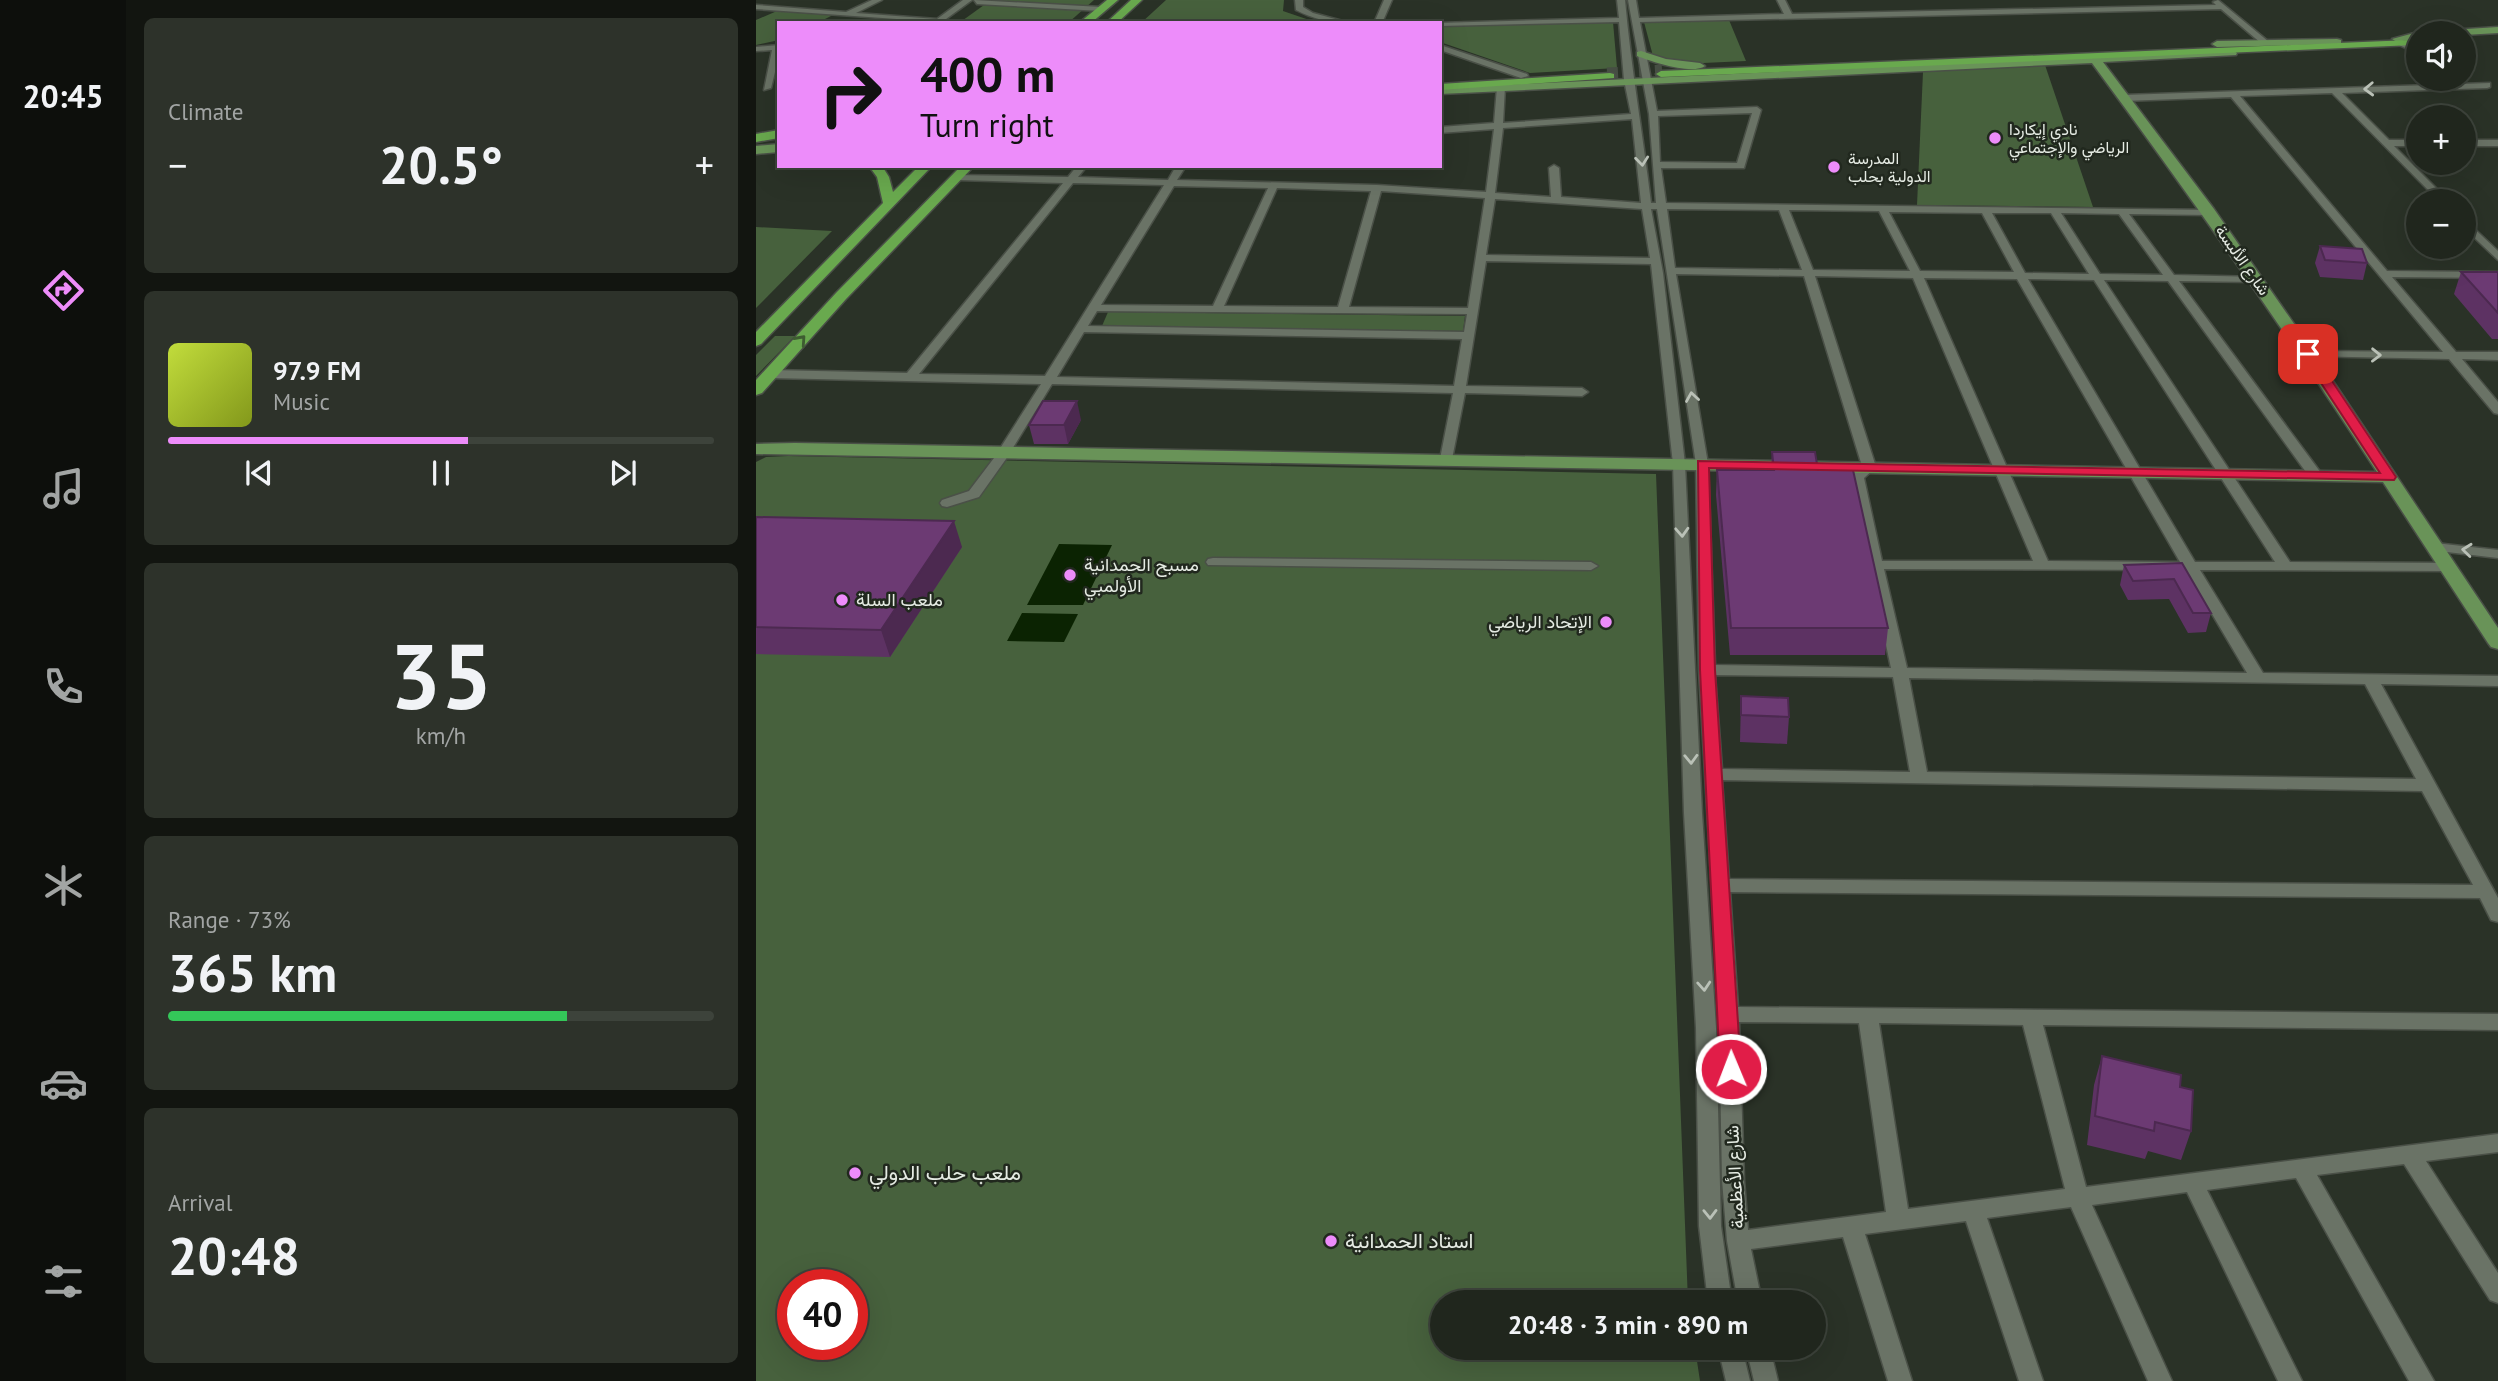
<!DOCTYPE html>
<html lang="en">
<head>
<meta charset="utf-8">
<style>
	:root { --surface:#20261d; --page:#2d322a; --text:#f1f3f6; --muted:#a2a5a4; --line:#3d433b; --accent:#ed8cfa }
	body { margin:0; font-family:"PT Sans",Vazirmatn,sans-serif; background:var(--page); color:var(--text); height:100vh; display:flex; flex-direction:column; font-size:26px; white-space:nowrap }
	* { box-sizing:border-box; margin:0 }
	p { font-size:23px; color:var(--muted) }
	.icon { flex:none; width:38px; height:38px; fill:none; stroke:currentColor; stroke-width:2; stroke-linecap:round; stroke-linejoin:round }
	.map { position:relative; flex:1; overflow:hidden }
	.details { display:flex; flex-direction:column; gap:18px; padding:18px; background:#121510; width:630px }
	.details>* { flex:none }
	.hud { position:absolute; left:21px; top:21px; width:665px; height:147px; border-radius:0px; box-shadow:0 7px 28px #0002,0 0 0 2px var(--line); background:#ed8cfa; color:#111; overflow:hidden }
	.tools { position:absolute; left:1650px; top:21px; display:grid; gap:14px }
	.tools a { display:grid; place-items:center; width:70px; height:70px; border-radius:50%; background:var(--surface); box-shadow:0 7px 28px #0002,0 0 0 2px var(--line); font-size:35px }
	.speed { position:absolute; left:21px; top:1269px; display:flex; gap:14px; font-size:35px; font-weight:700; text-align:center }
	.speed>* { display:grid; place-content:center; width:91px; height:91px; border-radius:50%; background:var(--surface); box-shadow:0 7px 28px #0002,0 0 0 2px var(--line); line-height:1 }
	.speed .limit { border:10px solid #d22; background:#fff; color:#111 }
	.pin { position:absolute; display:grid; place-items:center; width:60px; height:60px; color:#fff; margin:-30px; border-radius:14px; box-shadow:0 4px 10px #0006 }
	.me { position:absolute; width:77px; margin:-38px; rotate:359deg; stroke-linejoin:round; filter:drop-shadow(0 0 5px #0008) }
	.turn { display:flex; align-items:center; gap:24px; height:147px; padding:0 28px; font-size:32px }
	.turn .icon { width:91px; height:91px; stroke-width:2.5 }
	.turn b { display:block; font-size:49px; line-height:60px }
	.big { font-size:52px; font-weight:700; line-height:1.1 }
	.details .widget { flex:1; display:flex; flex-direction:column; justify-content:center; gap:10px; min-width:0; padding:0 24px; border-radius:10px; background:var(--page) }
	.details .dial { align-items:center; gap:0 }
	.dial b { font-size:91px; line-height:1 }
	.song { display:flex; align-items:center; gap:21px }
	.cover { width:84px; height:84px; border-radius:10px; background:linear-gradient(135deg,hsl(70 70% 55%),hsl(70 70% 35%)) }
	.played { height:7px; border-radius:4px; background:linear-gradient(90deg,var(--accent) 55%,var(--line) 55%) }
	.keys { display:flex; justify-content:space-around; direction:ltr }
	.heat { display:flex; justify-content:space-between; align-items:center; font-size:38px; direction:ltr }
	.charge { height:10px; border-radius:5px; background:linear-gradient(90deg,#34c759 73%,var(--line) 0) }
	.trip { position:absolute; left:674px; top:1290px; width:396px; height:70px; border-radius:35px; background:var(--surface); box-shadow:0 7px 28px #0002,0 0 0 2px var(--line); font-weight:700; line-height:70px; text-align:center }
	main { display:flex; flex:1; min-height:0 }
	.dock { display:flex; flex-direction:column; width:126px; justify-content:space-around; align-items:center; background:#0d0f0c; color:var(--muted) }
	.dock .icon { width:49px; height:49px }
	.dock .active { color:var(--accent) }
	.dock b { font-size:32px; color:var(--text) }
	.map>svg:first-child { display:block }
</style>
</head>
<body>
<main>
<nav class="dock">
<b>20:45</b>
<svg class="icon active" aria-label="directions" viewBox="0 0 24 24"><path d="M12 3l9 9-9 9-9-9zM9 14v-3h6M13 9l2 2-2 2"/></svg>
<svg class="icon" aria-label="music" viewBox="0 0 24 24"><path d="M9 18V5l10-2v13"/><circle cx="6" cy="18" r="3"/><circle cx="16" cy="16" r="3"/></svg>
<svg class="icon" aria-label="phone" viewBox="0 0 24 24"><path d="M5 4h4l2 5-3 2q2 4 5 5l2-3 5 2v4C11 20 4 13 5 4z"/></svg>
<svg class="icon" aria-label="climate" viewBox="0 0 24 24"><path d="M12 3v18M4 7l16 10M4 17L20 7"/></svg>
<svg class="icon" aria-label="car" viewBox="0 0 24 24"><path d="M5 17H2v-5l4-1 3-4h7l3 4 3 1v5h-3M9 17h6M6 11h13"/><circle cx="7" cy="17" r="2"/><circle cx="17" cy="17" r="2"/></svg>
<svg class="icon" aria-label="filters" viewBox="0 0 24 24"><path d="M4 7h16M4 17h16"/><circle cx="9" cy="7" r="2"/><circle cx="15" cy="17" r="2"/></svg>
</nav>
<section class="details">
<div class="widget"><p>Climate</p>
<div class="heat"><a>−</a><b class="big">20.5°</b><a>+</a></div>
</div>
<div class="widget">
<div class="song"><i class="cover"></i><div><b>97.9 FM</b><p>Music</p></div></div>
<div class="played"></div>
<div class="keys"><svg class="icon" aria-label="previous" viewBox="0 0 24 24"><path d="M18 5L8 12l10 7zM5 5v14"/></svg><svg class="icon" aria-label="pause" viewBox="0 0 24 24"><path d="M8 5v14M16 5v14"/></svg><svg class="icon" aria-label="next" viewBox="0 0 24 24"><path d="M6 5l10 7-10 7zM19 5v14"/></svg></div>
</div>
<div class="widget dial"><b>35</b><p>km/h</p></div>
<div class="widget"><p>Range · 73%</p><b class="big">365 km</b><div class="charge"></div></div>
<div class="widget"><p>Arrival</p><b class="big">20:48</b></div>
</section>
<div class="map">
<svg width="1742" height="1381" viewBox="0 0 1742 1381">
	<rect width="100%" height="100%" fill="#2a3227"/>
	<g fill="#47613d" fill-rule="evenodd">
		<polygon points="235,0 338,0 312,23 203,23"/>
		<polygon points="410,0 528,0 527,11 562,23 385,23"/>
		<polygon points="21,11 77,15 61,23 23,23 23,40 0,45 0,20"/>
		<polygon points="973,20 990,61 926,64 897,56 888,22"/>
		<polygon points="857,22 861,68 774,73 684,42 684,26"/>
		<polygon points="1289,65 1337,207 1161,205 1167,72"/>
		<polygon points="0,227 76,231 0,308"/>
		<polygon points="352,312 709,316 707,331 346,326"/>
		<polygon points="19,336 39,336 0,376 0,355"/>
		<path d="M32 456 900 474 932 1302H686V1348H939L944 1381H0V462L10 457ZM37 1284H96V1344H37Z"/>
	</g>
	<g fill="#0b2302">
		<polygon points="303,544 356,545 327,605 271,605"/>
		<polygon points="266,613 322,614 308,642 251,641"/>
	</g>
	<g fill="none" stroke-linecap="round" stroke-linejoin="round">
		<polyline stroke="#464e43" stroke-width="11" stroke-dasharray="11 5" stroke-linecap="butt" points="851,73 906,70"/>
		<g stroke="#4a5047" stroke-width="3">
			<g id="minor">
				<polygon points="116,0 126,0 100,13 181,19 207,0 216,0 190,19 197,23 0,9 0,5 90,12"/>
				<polygon points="218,0 345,7 349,9 345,11 221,4"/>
				<path d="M539 0H547V7L557 13 594 23C574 23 557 19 540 10Z"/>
				<polygon points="628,0 636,0 626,23 618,23"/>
				<path d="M861 0H869C875 68 887 135 895 203H900L893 114 872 0H880L883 18 1028 14 1021 0H1029L1036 14 1460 5 1457 2 1462 0 1513 42 1506 44 1465 9 884 22 901 111 1001 107 1005 110 988 168H905L910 203 1457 210V214L1453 215 1373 214 1418 275 1504 277 1505 279 1500 282 1423 281 1565 473V479H1555L1412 281 1348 280 1534 562 1692 563 1699 567 1692 571 1444 570 1507 673 1742 676V686L1625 684 1742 898V922L1735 920 1724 898 974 892 982 1007 1742 1014V1030L1287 1025 1330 1187 1742 1134V1152L1670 1161 1742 1273V1303L1734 1300 1648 1164 1561 1175 1678 1381H1653L1540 1178 1451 1190 1546 1381H1522L1431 1192 1336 1205 1416 1381H1392L1315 1207 1231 1218 1287 1381H1263L1210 1221 1109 1234 1156 1381H1132L1087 1237 995 1249 1006 1302H982L971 1241 966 1180 963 1014 943 670 940 464 901 209H895L907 273 929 464 946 813 960 1028 965 1226 976 1302H952L943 1226 940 1028 928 813 917 464 895 264 730 261 710 386 826 388 832 392 826 396 709 393 696 459 690 463 684 459 697 393 296 384 250 459 223 497 191 507 186 506 184 503 186 500 213 491 238 458 285 384 15 378 9 374 15 370 151 373 307 183 202 180 199 179V175L312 177 321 166H331L322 177 412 180 420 166H430L421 180 621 185 730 192 738 129 684 133V127L738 123 741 87 745 84 749 87 747 123 875 114 868 80 863 22 684 26V23H681L863 18ZM996 113 981 163 904 162 902 116ZM876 119 885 203 805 197 803 168 798 165 793 168 795 197 739 193 747 128ZM317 183 408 185 289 376 163 374ZM418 186 512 188 457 306 345 305ZM521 188 615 191 582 307 468 306ZM625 191 729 198 712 308 593 307ZM739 199 886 209 894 258 730 255ZM911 209 1023 210 1046 270 919 268ZM1033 210 1123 211 1154 271 1057 270ZM1133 212 1226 213 1258 272 1164 271ZM1236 213H1295L1333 274 1269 273ZM1305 213 1363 214 1407 275 1344 274ZM920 274 1048 276 1106 466 1094 477 1135 668 959 665 952 464ZM1059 276 1157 278 1277 561H1126L1108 478 1120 467ZM1168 278 1261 279 1424 562 1292 561ZM1272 279 1338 280 1519 562H1439ZM341 311 711 314 708 332 332 326ZM328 332 706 339 698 386 301 377ZM1128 569 1430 570 1491 673 1151 668ZM959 675 1137 677 1154 772 966 769ZM1153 678 1609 684 1660 779 1171 772ZM966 780 1666 791 1717 885 973 879ZM983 1022 1103 1023 1130 1212 992 1230 988 1180ZM1123 1023 1267 1025 1309 1189 1152 1209Z"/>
				<polygon points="1643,41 1649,41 1662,49 1662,54 1643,45"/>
				<polygon points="23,45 23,56 15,88 8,90 16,50 0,51 0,47"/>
				<polygon points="684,45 771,74 772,76 765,78 684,50"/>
				<polygon points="1734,83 1734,87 1731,88 1586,93 1633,140 1662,140 1662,146 1638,146 1693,201 1683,201 1576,93 1484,96 1631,271 1742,272 1742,278 1636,277 1700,352 1742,352 1742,360 1706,359 1742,402 1742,414 1738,413 1693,359 1548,356 1546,354 1552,351 1687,352 1475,97 1368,101 1364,98 1368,95"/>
				<rect x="1708" y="140" width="34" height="6"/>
				<polygon points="1708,219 1742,251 1742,260 1708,228"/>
				<polygon points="1679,543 1742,550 1742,558 1674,550 1672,547 1674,544"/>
				<polygon points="457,558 835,562 842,566 835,570 452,565 450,562 452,559"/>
				<polygon points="962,1348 986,1348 994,1381 970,1381"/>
				<polygon points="990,1348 1014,1348 1022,1381 998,1381"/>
			</g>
		</g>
		<g stroke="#4a5047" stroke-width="3">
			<g id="major">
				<polygon points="1742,27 1742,33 1708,35 1690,33 1695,30"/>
				<polygon points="1662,32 1666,33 1662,33 1662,38 1641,42 1636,39"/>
				<polygon points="1581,39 1585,40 1585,44 1461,47 1456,44 1461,41"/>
				<path d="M1476 50 1481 53 1480 55 1347 62 1458 209 1557 351 1742 628V649L1735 647 1732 643 1627 482 0 454V444L39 443 1621 472C1530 332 1435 197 1336 63L684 94V88Z"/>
				<path d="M885 51 910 59 944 63 949 66C936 75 897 62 881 56V52Z"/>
				<polygon points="23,144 23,152 0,154 0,146"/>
			</g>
		</g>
		<g stroke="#4a5047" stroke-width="3">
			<g id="highway">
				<polygon points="351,0 362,0 335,23 323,23"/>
				<polygon points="375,0 386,0 361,23 350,23"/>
				<polygon points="1654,40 1659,43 1658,45 905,77 900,74 905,71"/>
				<polygon points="854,73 858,74 858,78 684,90 684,84"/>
				<polygon points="23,130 23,138 0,142 0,134"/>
				<polygon points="113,166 126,166 133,177 137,192 163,166 176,166 5,344 0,346 0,332 127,203 121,177"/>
				<polygon points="205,166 218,166 90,299 6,393 0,395 0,380 80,293"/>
			</g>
		</g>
		<use href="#minor" fill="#6a7366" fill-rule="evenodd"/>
		<use href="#major" fill="#699358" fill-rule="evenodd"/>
		<use href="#highway" fill="#69a94e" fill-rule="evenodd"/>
	</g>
	<g fill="#5d3263">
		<polygon points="1564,246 1611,263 1607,280 1564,277 1559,263"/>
		<polygon points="1705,272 1742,272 1742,339 1736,339 1698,294"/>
		<polygon points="325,420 312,444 278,444 273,425"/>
		<polygon points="1016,452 1062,470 1132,628 1129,655 974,655 960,495 961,470 1015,470"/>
		<polygon points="0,517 206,547 134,657 0,654"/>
		<polygon points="1426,563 1455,613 1450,632 1432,633 1413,599 1372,600 1364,585 1368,565"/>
		<polygon points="985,696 1033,717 1031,744 984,742"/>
		<polygon points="1346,1056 1424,1087 1435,1131 1425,1160 1392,1151 1389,1159 1331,1145 1338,1085"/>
	</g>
	<g fill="#4c2950">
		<polygon points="321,401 325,420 312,444 308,425"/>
		<polygon points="198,521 206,547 134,657 125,630"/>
	</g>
	<g fill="#6c3a73" stroke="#4c2950" stroke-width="2">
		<polygon points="1564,246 1606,249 1611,263 1569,260"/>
		<polygon points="1705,272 1742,272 1742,313"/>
		<polygon points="287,401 321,401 308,425 273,425"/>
		<polygon points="1016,452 1059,452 1062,470 1097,470 1132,628 975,628 961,470 1018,470"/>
		<polygon points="0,517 198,521 125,630 0,627"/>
		<polygon points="1426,563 1455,613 1437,613 1418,579 1377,581 1368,565"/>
		<polygon points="985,696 1032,698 1033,717 985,715"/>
		<polygon points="1346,1056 1425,1075 1424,1087 1437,1090 1435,1131 1399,1122 1398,1131 1339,1116"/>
	</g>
	<defs><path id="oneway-chevron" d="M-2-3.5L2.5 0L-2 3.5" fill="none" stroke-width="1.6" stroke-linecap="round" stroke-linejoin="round" transform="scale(1.75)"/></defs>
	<g stroke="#bac1b7">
		<use href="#oneway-chevron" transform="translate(1613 89) rotate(178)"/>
		<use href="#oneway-chevron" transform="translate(886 161) rotate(84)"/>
		<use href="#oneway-chevron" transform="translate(1620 355) rotate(1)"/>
		<use href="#oneway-chevron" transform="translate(936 397) rotate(-99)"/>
		<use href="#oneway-chevron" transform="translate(926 532) rotate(87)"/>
		<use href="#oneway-chevron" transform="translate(1711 550) rotate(-174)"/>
		<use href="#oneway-chevron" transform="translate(935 759) rotate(88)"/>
		<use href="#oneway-chevron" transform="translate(948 986) rotate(86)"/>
		<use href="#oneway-chevron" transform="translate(954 1214) rotate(89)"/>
	</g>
	<use stroke="#3e5c31" href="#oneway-chevron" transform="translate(45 340) rotate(-48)"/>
	<polygon fill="#e11d48" stroke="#92132f" stroke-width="2" points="1552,350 1556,351 1640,477 1638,480 953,468 959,670 985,1069 982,1075 975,1078 967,1075 964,1069 944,670 942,461 1624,473 1546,354"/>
	<g fill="#ed8cfa" stroke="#21281e" stroke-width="2.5">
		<circle cx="1239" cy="138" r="7"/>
		<circle cx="1078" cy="167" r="7"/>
		<circle cx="314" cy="575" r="7"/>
		<circle cx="86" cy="600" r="7"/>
		<circle cx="850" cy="622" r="7"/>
		<circle cx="99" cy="1173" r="7"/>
		<circle cx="575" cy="1241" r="7"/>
	</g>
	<g text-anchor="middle" stroke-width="5" stroke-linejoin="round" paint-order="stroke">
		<g font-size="16" fill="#e5ebe3" stroke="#21281e" text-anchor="start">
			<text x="1253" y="135">نادي إيكاردا<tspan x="1253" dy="18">الرياضي والإجتماعي</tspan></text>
			<text x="1092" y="164">المدرسة<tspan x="1092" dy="18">الدولية بحلب</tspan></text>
		</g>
		<g font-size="16" fill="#e5ebe3" stroke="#21281e">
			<text transform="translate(1487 260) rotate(55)" y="6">شارع الألبسة</text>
		</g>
		<g font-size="18" fill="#e5ebe3" stroke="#21281e" text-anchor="start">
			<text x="328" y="571">مسبح الحمدانية<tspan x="328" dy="21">الأولمبي</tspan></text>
			<text x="100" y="606">ملعب السلة</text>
			<text x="836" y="628" text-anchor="end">الإتحاد الرياضي</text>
		</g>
		<g font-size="18" fill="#e5ebe3" stroke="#21281e">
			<text transform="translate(979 1177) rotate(-93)" y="6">شارع الأعظمية</text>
		</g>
		<g font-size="21" fill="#e5ebe3" stroke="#21281e" text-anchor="start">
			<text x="113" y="1180">ملعب حلب الدولي</text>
			<text x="589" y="1248">استاد الحمدانية</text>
		</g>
	</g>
</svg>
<div class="tools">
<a><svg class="icon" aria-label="sound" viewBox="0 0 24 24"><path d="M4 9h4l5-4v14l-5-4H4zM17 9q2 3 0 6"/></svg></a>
<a>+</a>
<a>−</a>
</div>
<div class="speed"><div class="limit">40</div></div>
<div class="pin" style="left:1552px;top:354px;background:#d93025"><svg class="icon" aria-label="arrive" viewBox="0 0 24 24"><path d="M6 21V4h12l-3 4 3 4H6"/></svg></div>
<svg class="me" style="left:975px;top:1069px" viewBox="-20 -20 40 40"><circle r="17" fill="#e11d48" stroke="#fff" stroke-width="3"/><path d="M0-11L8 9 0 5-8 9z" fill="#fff"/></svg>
<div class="trip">20:48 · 3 min · 890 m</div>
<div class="hud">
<div class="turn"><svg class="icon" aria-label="right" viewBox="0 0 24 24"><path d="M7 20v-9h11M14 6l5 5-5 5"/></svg><div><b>400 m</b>Turn right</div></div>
</div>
</div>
</main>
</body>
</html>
